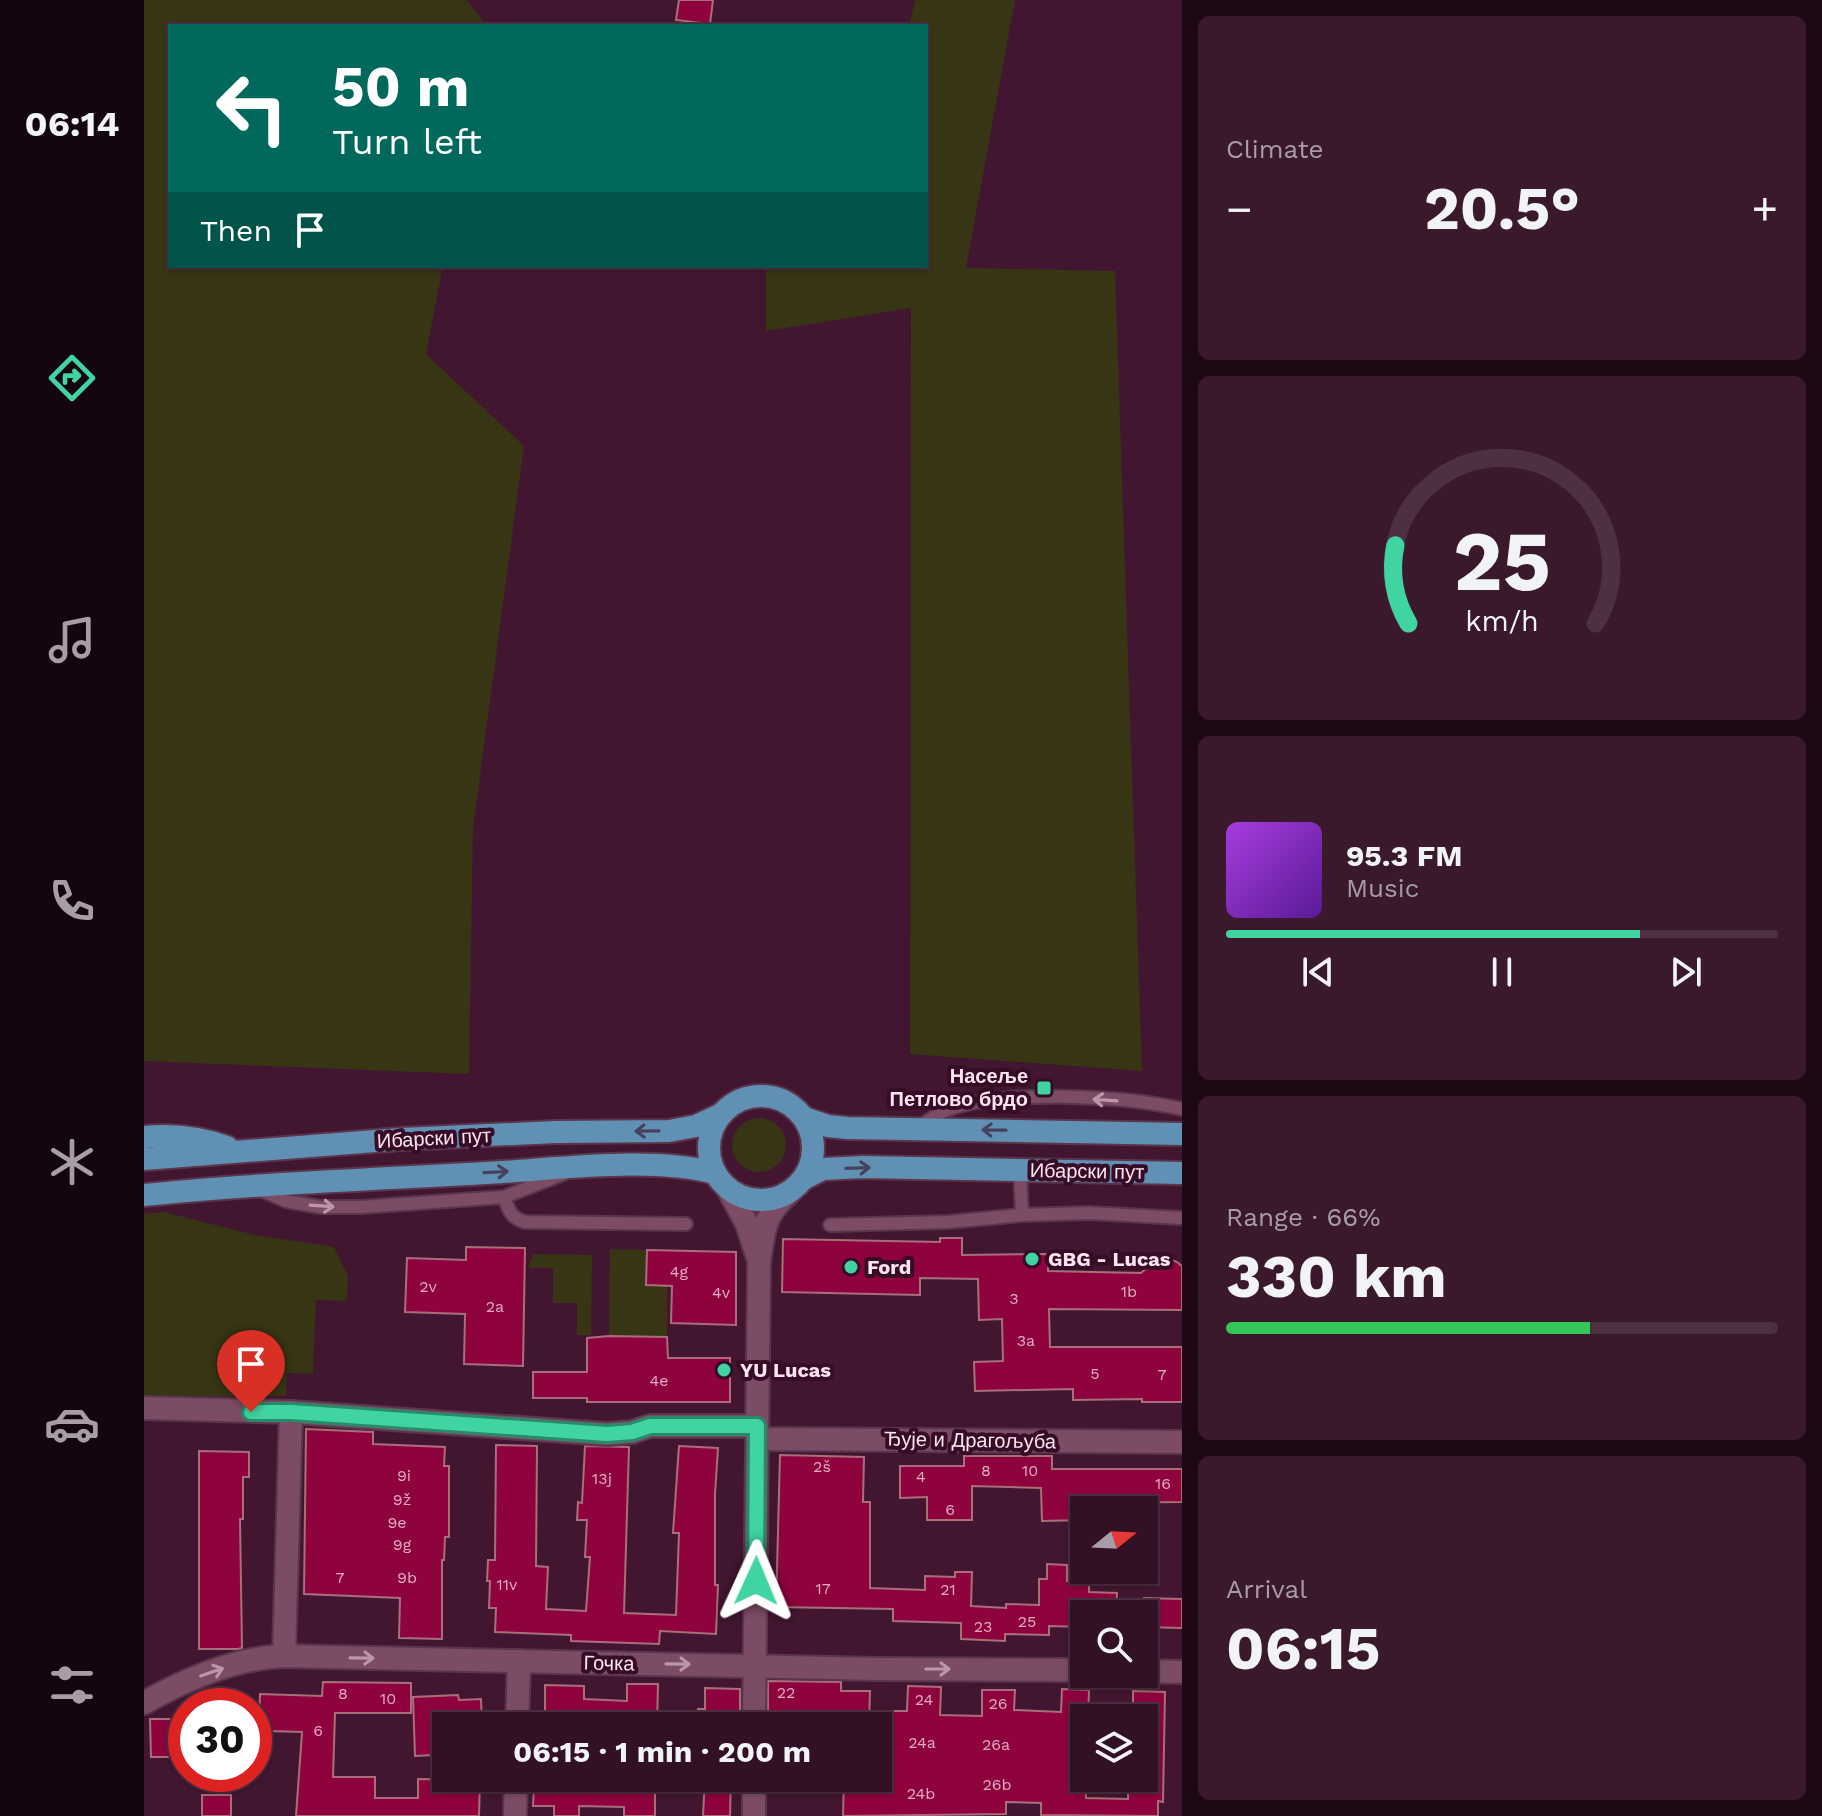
<!DOCTYPE html>
<html lang="en">
<head>
<meta charset="utf-8">
<style>
	:root { --surface:#321025; --page:#3a192d; --text:#f1f3f6; --muted:#a89da7; --line:#4d3042; --accent:#3fd4a2 }
	body { margin:0; font-family:"Work Sans",sans-serif; background:var(--page); color:var(--text); height:100vh; display:flex; flex-direction:column; font-size:30px; white-space:nowrap }
	* { box-sizing:border-box; margin:0 }
	p { font-size:26px; color:var(--muted) }
	.icon { flex:none; width:44px; height:44px; fill:none; stroke:currentColor; stroke-width:2; stroke-linecap:round; stroke-linejoin:round }
	.map { position:relative; flex:1; overflow:hidden }
	.drawer { display:flex; flex-direction:column; gap:16px; padding:16px; background:#1c0914; width:640px }
	.drawer>* { flex:none }
	.banner { position:absolute; left:24px; top:24px; width:760px; height:244px; border-radius:0px; box-shadow:0 2px 6px #0004,0 0 0 2px var(--line); background:#00695c; color:#fff; overflow:hidden }
	.needle { width:52px; rotate:72deg }
	.buttons { position:absolute; left:926px; top:1496px; display:grid; gap:16px }
	.buttons a { display:grid; place-items:center; width:88px; height:88px; border-radius:0px; background:var(--surface); box-shadow:0 2px 6px #0004,0 0 0 2px var(--line); font-size:40px }
	.speed { position:absolute; left:24px; top:1688px; display:flex; gap:16px; font-size:40px; font-weight:700; text-align:center }
	.speed>* { display:grid; place-content:center; width:104px; height:104px; border-radius:50%; background:var(--surface); box-shadow:0 2px 6px #0004,0 0 0 2px var(--line); line-height:1 }
	.speed .limit { border:12px solid #d22; background:#fff; color:#111 }
	.pin { position:absolute; display:grid; place-items:center; width:68px; height:68px; color:#fff; margin:-82px -34px; border-radius:50% 50% 50% 0; rotate:-45deg; box-shadow:0 0 8px #0007 }
	.pin .icon { rotate:45deg }
	.me { position:absolute; width:88px; margin:-44px; rotate:1deg; stroke-linejoin:round; filter:drop-shadow(0 0 6px #0008) }
	.turn { display:flex; align-items:center; gap:28px; height:168px; padding:0 32px; font-size:36px }
	.turn .icon { width:104px; height:104px; stroke-width:2.5 }
	.turn b { display:block; font-size:56px; line-height:68px }
	.then { display:flex; align-items:center; height:76px; padding:0 32px; background:#0003; gap:16px; font-size:30px }
	.big { font-size:60px; font-weight:700; line-height:1.1 }
	.drawer .widget { flex:1; display:flex; flex-direction:column; justify-content:center; gap:12px; min-width:0; padding:0 28px; border-radius:12px; background:var(--page) }
	.drawer .dial { align-items:center; gap:0 }
	.dial svg { height:208px; overflow:visible; fill:none; stroke:var(--line); stroke-width:7; stroke-linecap:round; text-anchor:middle }
	.dial text { fill:var(--text); stroke:none }
	.song { display:flex; align-items:center; gap:24px }
	.cover { width:96px; height:96px; border-radius:12px; background:linear-gradient(135deg,hsl(280 70% 55%),hsl(270 70% 35%)) }
	.played { height:8px; border-radius:4px; background:linear-gradient(90deg,var(--accent) 75%,var(--line) 75%) }
	.keys { display:flex; justify-content:space-around; direction:ltr }
	.heat { display:flex; justify-content:space-between; align-items:center; font-size:44px; direction:ltr }
	.charge { height:12px; border-radius:6px; background:linear-gradient(90deg,#34c759 66%,var(--line) 0) }
	.trip { position:absolute; left:288px; top:1712px; width:460px; height:80px; border-radius:0px; background:var(--surface); box-shadow:0 2px 6px #0004,0 0 0 2px var(--line); font-weight:700; line-height:80px; text-align:center }
	main { display:flex; flex:1; min-height:0 }
	.tabs { display:flex; flex-direction:column; width:144px; justify-content:space-around; align-items:center; background:#14060f; color:var(--muted) }
	.tabs .icon { width:56px; height:56px }
	.tabs .current { color:var(--accent) }
	.tabs b { font-size:36px; color:var(--text) }
	.map>svg:first-child { display:block }
</style>
</head>
<body>
<main>
<nav class="tabs">
<b>06:14</b>
<svg class="icon current" aria-label="directions" viewBox="0 0 24 24"><path d="M12 3l9 9-9 9-9-9zM9 14v-3h6M13 9l2 2-2 2"/></svg>
<svg class="icon" aria-label="music" viewBox="0 0 24 24"><path d="M9 18V5l10-2v13"/><circle cx="6" cy="18" r="3"/><circle cx="16" cy="16" r="3"/></svg>
<svg class="icon" aria-label="phone" viewBox="0 0 24 24"><path d="M5 4h4l2 5-3 2q2 4 5 5l2-3 5 2v4C11 20 4 13 5 4z"/></svg>
<svg class="icon" aria-label="climate" viewBox="0 0 24 24"><path d="M12 3v18M4 7l16 10M4 17L20 7"/></svg>
<svg class="icon" aria-label="car" viewBox="0 0 24 24"><path d="M5 17H2v-5l4-1 3-4h7l3 4 3 1v5h-3M9 17h6M6 11h13"/><circle cx="7" cy="17" r="2"/><circle cx="17" cy="17" r="2"/></svg>
<svg class="icon" aria-label="filters" viewBox="0 0 24 24"><path d="M4 7h16M4 17h16"/><circle cx="9" cy="7" r="2"/><circle cx="15" cy="17" r="2"/></svg>
</nav>
<div class="map">
<svg width="1038" height="1816" viewBox="0 0 1038 1816">
	<rect width="100%" height="100%" fill="#421631"/>
	<g fill="#373514">
		<polygon points="0,0 323,0 342,26 26,26 26,266 299,266 282,354 380,446 329,828 325,1074 0,1061"/>
		<polygon points="771,0 871,0 822,268 971,271 998,1071 766,1054 767,308 622,331 622,266 782,266 782,26 765,26"/>
		<circle cx="615" cy="1145" r="27"/>
		<polygon points="20,1212 111,1235 190,1247 204,1276 203,1301 172,1300 169,1374 143,1373 142,1396 0,1397 0,1214"/>
		<polygon points="466,1249 503,1250 502,1285 523,1285 523,1337 465,1336"/>
		<polygon points="389,1254 448,1255 447,1335 433,1335 433,1303 409,1303 409,1268 384,1268"/>
	</g>
	<g fill="#8e033e" stroke="#a96e7a" stroke-width="2">
		<polygon points="535,0 569,0 566,24 532,20"/>
		<polygon points="796,1238 818,1238 818,1255 904,1254 904,1271 997,1273 1013,1259 1024,1258 1033,1262 1038,1266 1038,1310 905,1309 906,1347 1038,1347 1038,1402 998,1402 998,1399 929,1400 929,1389 831,1391 830,1362 859,1361 858,1319 835,1320 834,1279 776,1278 776,1295 638,1292 639,1239 796,1242"/>
		<polygon points="322,1247 381,1248 379,1366 320,1364 321,1314 261,1312 263,1258 322,1260"/>
		<polygon points="503,1250 592,1252 592,1325 527,1323 528,1286 502,1285"/>
		<polygon points="465,1336 523,1337 524,1358 586,1358 586,1402 443,1402 443,1398 389,1398 389,1372 443,1372 443,1338"/>
		<polygon points="162,1429 229,1432 229,1444 301,1447 300,1466 305,1466 305,1537 301,1537 300,1560 298,1560 298,1639 255,1638 256,1598 160,1594"/>
		<polygon points="352,1445 393,1446 392,1566 404,1567 402,1609 442,1611 446,1557 441,1557 443,1520 433,1520 434,1502 438,1503 441,1446 485,1447 480,1613 532,1615 535,1533 529,1533 535,1446 574,1448 571,1494 571,1585 574,1585 572,1634 516,1631 515,1644 427,1641 427,1635 351,1632 352,1608 345,1608 346,1581 343,1581 344,1560 351,1560"/>
		<polygon points="55,1451 105,1452 105,1477 99,1477 99,1519 96,1519 98,1648 94,1649 55,1649"/>
		<polygon points="636,1455 720,1457 719,1502 726,1502 726,1588 781,1590 781,1576 811,1577 811,1572 828,1572 827,1606 862,1608 862,1604 895,1605 895,1579 903,1579 903,1564 923,1565 923,1581 945,1582 945,1592 973,1593 972,1614 940,1614 940,1627 905,1626 905,1635 861,1634 861,1641 817,1639 817,1623 749,1621 749,1609 632,1607"/>
		<polygon points="820,1456 908,1456 908,1469 1038,1469 1038,1502 944,1503 944,1510 940,1510 940,1520 898,1521 897,1488 828,1486 828,1520 783,1520 783,1497 756,1498 756,1466 820,1466"/>
		<polygon points="1000,1598 1038,1599 1038,1628 1000,1627"/>
		<polygon points="624,1681 697,1682 697,1691 726,1691 725,1726 701,1726 701,1712 643,1711 643,1726 624,1726"/>
		<polygon points="179,1682 267,1683 267,1713 191,1713 189,1777 231,1777 231,1798 274,1798 274,1779 336,1780 335,1816 152,1816 158,1732 125,1731 125,1724 115,1724 116,1694 178,1696"/>
		<polygon points="483,1684 514,1684 513,1726 401,1725 401,1685 440,1686 440,1699 483,1701"/>
		<polygon points="764,1686 797,1687 796,1715 838,1716 838,1690 871,1690 870,1710 917,1712 918,1689 945,1690 944,1718 940,1718 942,1798 984,1799 984,1778 1000,1778 1000,1718 989,1718 989,1691 1021,1692 1019,1802 1014,1801 1014,1816 897,1815 897,1803 862,1802 862,1814 699,1816 700,1778 744,1778 746,1711 763,1711"/>
		<polygon points="561,1688 596,1689 596,1726 553,1726 554,1709 561,1709"/>
		<polygon points="314,1695 315,1700 337,1699 338,1726 302,1726 302,1744 288,1745 289,1755 271,1756 269,1697"/>
		<polygon points="6,1719 42,1719 42,1757 7,1757"/>
		<polygon points="404,1778 439,1778 439,1789 478,1790 479,1778 511,1778 511,1816 480,1816 480,1807 435,1806 435,1816 410,1816 410,1806 389,1806 390,1785 404,1785"/>
		<polygon points="561,1778 587,1778 586,1816 559,1816"/>
		<rect x="58" y="1795" width="29" height="21"/>
	</g>
	<g fill="none" stroke-linecap="round" stroke-linejoin="round">
		<g stroke="#5a364c" stroke-width="16">
			<g id="service">
				<path d="M776 1126C784 1121 793 1114 803 1110 857 1089 981 1096 1038 1109"/>
				<polyline points="114,1189 142,1201 176,1207 217,1207 360,1197 419,1174"/>
				<path d="M360 1197C365 1211 367 1218 381 1222L542 1224"/>
				<polyline points="878,1215 945,1213 1038,1218"/>
				<polyline points="686,1225 804,1222 878,1215 876,1169"/>
			</g>
		</g>
		<g stroke="#5a364c" stroke-width="26">
			<g id="minor">
				<polyline points="584,1189 603,1224 613,1255"/>
				<polyline points="0,1408 147,1412 463,1434 488,1432 506,1426 613,1426"/>
				<polyline points="614,1439 1038,1442"/>
				<polyline points="140,1656 147,1412"/>
				<polyline points="1000,1671 1038,1672"/>
				<path d="M0 1703C42 1679 91 1658 140 1656L733 1669 940 1670"/>
				<polyline points="373,1726 375,1661"/>
				<path d="M610 1726 615 1263C620 1230 619 1215 646 1192"/>
				<polyline points="371,1816 372,1778"/>
				<polyline points="610,1816 610,1778"/>
			</g>
		</g>
		<g stroke="#5a364c" stroke-width="26">
			<g id="primary">
				<circle cx="617" cy="1148" r="52"/>
				<polyline points="660,1118 684,1126 703,1128 1038,1134"/>
				<path d="M0 1137C30 1134 55 1137 83 1147"/>
				<polyline points="0,1159 257,1139 412,1132 525,1131 552,1126 578,1114"/>
				<polyline points="659,1179 679,1169 719,1167 1038,1173"/>
				<path d="M0 1195C119 1183 239 1179 359 1172 422 1168 511 1157 571 1173"/>
			</g>
		</g>
		<use href="#service" stroke="#7c4b66" stroke-width="12"/>
		<use href="#minor" stroke="#7c4b66" stroke-width="22"/>
		<use href="#primary" stroke="#6091b5" stroke-width="22"/>
	</g>
	<defs><path id="oneway-shaft" d="M-6 0H5M1.5-3L5.5 0L1.5 3" fill="none" stroke-width="1.6" stroke-linecap="round" stroke-linejoin="round" transform="scale(2)"/></defs>
	<g stroke="#bc97aa">
		<use href="#oneway-shaft" transform="translate(961 1100) rotate(-176)"/>
		<use href="#oneway-shaft" transform="translate(178 1206) rotate(4)"/>
		<use href="#oneway-shaft" transform="translate(218 1658) rotate(1)"/>
		<use href="#oneway-shaft" transform="translate(534 1664) rotate(1)"/>
		<use href="#oneway-shaft" transform="translate(794 1669)"/>
		<use href="#oneway-shaft" transform="translate(68 1672) rotate(-19)"/>
	</g>
	<g stroke="#474160">
		<use href="#oneway-shaft" transform="translate(850 1130) rotate(-179)"/>
		<use href="#oneway-shaft" transform="translate(503 1131) rotate(179)"/>
		<use href="#oneway-shaft" transform="translate(714 1168) rotate(-2)"/>
		<use href="#oneway-shaft" transform="translate(352 1172) rotate(-3)"/>
	</g>
	<g fill="none" stroke-linecap="round" stroke-linejoin="round">
		<g stroke="#298a69" stroke-width="20">
			<polyline id="route" points="107,1412 147,1412 463,1434 488,1432 506,1426 613,1426 612,1581"/>
		</g>
		<use href="#route" stroke="#3fd4a2" stroke-width="14"/>
	</g>
	<g fill="#3fd4a2" stroke="#370c27" stroke-width="3">
		<rect x="892" y="1080" width="16" height="16" rx="4"/>
		<circle cx="888" cy="1259" r="8"/>
		<circle cx="707" cy="1267" r="8"/>
		<circle cx="580" cy="1370" r="8"/>
	</g>
	<g text-anchor="middle" stroke-width="8" stroke-linejoin="round" paint-order="stroke">
		<g font-size="16" fill="#e0abc3">
			<text x="535" y="1277">4g</text>
			<text x="284" y="1292">2v</text>
			<text x="985" y="1297">1b</text>
			<text x="577" y="1298">4v</text>
			<text x="870" y="1304">3</text>
			<text x="351" y="1312">2a</text>
			<text x="882" y="1346">3a</text>
			<text x="951" y="1379">5</text>
			<text x="1018" y="1380">7</text>
			<text x="515" y="1386">4e</text>
			<text x="678" y="1472">2š</text>
			<text x="842" y="1476">8</text>
			<text x="886" y="1476">10</text>
			<text x="260" y="1481">9i</text>
			<text x="777" y="1482">4</text>
			<text x="458" y="1484">13j</text>
			<text x="1019" y="1489">16</text>
			<text x="258" y="1505">9ž</text>
			<text x="806" y="1515">6</text>
			<text x="253" y="1528">9e</text>
			<text x="258" y="1550">9g</text>
			<text x="196" y="1583">7</text>
			<text x="263" y="1583">9b</text>
			<text x="363" y="1590">11v</text>
			<text x="679" y="1594">17</text>
			<text x="804" y="1595">21</text>
			<text x="883" y="1627">25</text>
			<text x="839" y="1632">23</text>
			<text x="642" y="1698">22</text>
			<text x="199" y="1699">8</text>
			<text x="244" y="1704">10</text>
			<text x="780" y="1705">24</text>
			<text x="854" y="1709">26</text>
			<text x="174" y="1736">6</text>
			<text x="778" y="1748">24a</text>
			<text x="852" y="1750">26a</text>
			<text x="853" y="1790">26b</text>
			<text x="777" y="1799">24b</text>
		</g>
		<g font-size="20" font-weight="bold" fill="#fbe3ef" stroke="#370c27" text-anchor="start">
			<text x="884" y="1083" text-anchor="end">Насеље<tspan x="884" dy="23">Петлово брдо</tspan></text>
			<text x="904" y="1266">GBG - Lucas</text>
			<text x="723" y="1274">Ford</text>
			<text x="596" y="1377">YU Lucas</text>
		</g>
		<g font-size="20" fill="#fbe3ef" stroke="#370c27">
			<text transform="translate(290 1138) rotate(-3)" y="7">Ибарски пут</text>
			<text transform="translate(943 1171) rotate(1)" y="7">Ибарски пут</text>
			<text transform="translate(826 1440) rotate(1)" y="7">Ђује и Драгољуба</text>
			<text transform="translate(465 1663) rotate(1)" y="7">Гочка</text>
		</g>
	</g>
</svg>
<div class="buttons">
<a><svg class="needle" viewBox="-14 -14 28 28"><path d="M0-13l5 13h-10z" fill="#e53935"/><path d="M0 13l5-13h-10z" fill="#a89da7"/></svg></a>
<a><svg class="icon" aria-label="search" viewBox="0 0 24 24"><circle cx="10" cy="10" r="6"/><path d="M15 15l6 6"/></svg></a>
<a><svg class="icon" aria-label="layers" viewBox="0 0 24 24"><path d="M12 4l9 5-9 5-9-5zM3 14l9 5 9-5"/></svg></a>
</div>
<div class="speed"><div class="limit">30</div></div>
<div class="pin" style="left:107px;top:1412px;background:#d93025"><svg class="icon" aria-label="arrive" viewBox="0 0 24 24"><path d="M6 21V4h12l-3 4 3 4H6"/></svg></div>
<svg class="me" style="left:612px;top:1581px" viewBox="-20 -20 40 40"><path d="M0-17L14 15 0 8-14 15z" fill="#3fd4a2" stroke="#fff" stroke-width="4"/></svg>
<div class="trip">06:15 · 1 min · 200 m</div>
<div class="banner">
<div class="turn"><svg class="icon" aria-label="left" viewBox="0 0 24 24"><path d="M17 20v-9H6M10 6l-5 5 5 5"/></svg><div><b>50 m</b>Turn left</div></div>
<div class="then">Then<svg class="icon" aria-label="arrive" viewBox="0 0 24 24"><path d="M6 21V4h12l-3 4 3 4H6"/></svg></div>
</div>
</div>
<section class="drawer">
<div class="widget"><p>Climate</p>
<div class="heat"><a>−</a><b class="big">20.5°</b><a>+</a></div>
</div>
<div class="widget dial"><svg viewBox="0 0 100 80">
<path d="M14 69A42 42 0 1 1 86 69"/>
<path d="M14 69A42 42 0 0 1 9 39" stroke="#3fd4a2"/>
<text x="50" y="56" font-size="32" font-weight="700">25</text>
<text x="50" y="72" font-size="11">km/h</text>
</svg></div>
<div class="widget">
<div class="song"><i class="cover"></i><div><b>95.3 FM</b><p>Music</p></div></div>
<div class="played"></div>
<div class="keys"><svg class="icon" aria-label="previous" viewBox="0 0 24 24"><path d="M18 5L8 12l10 7zM5 5v14"/></svg><svg class="icon" aria-label="pause" viewBox="0 0 24 24"><path d="M8 5v14M16 5v14"/></svg><svg class="icon" aria-label="next" viewBox="0 0 24 24"><path d="M6 5l10 7-10 7zM19 5v14"/></svg></div>
</div>
<div class="widget"><p>Range · 66%</p><b class="big">330 km</b><div class="charge"></div></div>
<div class="widget"><p>Arrival</p><b class="big">06:15</b></div>
</section>
</main>
</body>
</html>
